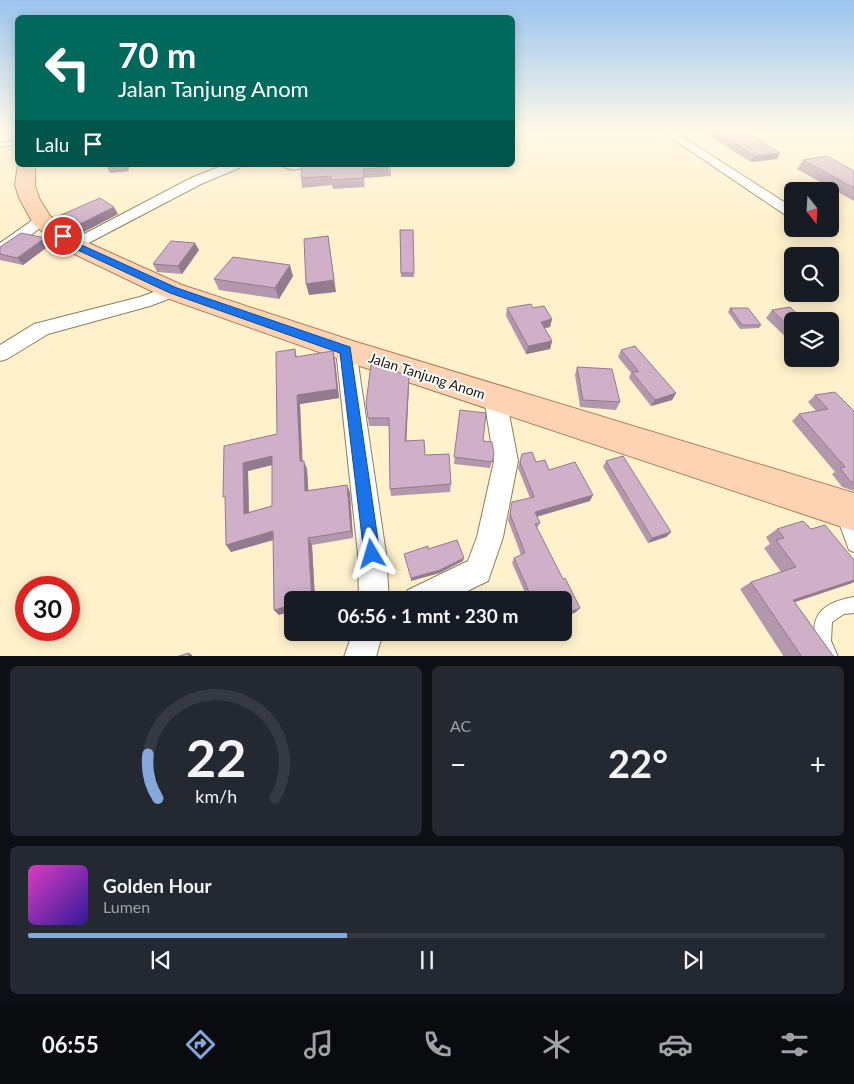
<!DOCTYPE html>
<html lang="id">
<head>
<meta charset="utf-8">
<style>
	:root { --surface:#171b24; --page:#242831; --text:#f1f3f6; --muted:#9ea1a6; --line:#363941; --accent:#85a8da }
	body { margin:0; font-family:Lato,sans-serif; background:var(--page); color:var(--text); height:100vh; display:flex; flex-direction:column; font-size:19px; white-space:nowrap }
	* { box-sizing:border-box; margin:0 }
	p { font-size:16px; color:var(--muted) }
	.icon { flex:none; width:28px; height:28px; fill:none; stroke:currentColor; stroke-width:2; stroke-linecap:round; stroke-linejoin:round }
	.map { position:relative; height:656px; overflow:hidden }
	.details { display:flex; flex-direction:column; gap:10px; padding:10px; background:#0d0f14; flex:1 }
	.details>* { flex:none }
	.hud { position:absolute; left:15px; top:15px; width:500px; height:152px; border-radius:8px; box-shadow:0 2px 12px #0003; background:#00695c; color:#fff; overflow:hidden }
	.needle { width:32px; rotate:162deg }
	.tools { position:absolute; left:784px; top:182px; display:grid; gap:10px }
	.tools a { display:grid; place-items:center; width:55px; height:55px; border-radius:8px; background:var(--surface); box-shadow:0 2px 12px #0003; font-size:25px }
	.speed { position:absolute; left:15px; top:576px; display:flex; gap:10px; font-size:25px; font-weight:700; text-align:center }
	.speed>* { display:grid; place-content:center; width:65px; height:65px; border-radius:50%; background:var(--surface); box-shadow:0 2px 12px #0003; line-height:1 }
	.speed .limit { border:8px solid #d22; background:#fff; color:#111 }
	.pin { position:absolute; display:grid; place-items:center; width:42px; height:42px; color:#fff; margin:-21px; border:2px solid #fff; border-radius:50%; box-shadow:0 1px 5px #0007 }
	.me { position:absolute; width:55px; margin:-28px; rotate:353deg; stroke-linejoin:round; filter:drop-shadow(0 0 4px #0008) }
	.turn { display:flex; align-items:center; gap:18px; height:105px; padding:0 20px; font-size:22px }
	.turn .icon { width:65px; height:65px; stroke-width:2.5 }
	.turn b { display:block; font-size:35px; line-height:42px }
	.then { display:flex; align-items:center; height:48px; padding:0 20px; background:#0003; gap:10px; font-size:19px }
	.big { font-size:38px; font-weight:700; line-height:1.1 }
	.details .tile { flex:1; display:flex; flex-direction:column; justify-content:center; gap:8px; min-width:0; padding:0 18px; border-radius:8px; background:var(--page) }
	.details .dial { align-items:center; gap:0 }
	.dial svg { height:130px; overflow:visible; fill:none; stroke:var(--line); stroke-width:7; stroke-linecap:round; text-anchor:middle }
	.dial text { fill:var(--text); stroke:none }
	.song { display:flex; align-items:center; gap:15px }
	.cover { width:60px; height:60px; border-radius:8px; background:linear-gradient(135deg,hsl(310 70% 55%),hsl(250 70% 35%)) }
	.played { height:5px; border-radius:2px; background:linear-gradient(90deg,var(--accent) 40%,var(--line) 40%) }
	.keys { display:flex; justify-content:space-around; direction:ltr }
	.heat { display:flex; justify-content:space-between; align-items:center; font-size:28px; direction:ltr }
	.details .tiles { flex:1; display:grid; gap:10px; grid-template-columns:1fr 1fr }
	.tile:last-child { grid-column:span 2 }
	.trip { position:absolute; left:284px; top:591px; width:288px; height:50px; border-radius:8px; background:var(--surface); box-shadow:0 2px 12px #0003; font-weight:700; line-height:50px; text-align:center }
	.menu { display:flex; height:80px; justify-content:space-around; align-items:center; background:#090b0e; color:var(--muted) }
	.menu .icon { width:35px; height:35px }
	.menu .selected { color:var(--accent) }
	.menu b { font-size:22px; color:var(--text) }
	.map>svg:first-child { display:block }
</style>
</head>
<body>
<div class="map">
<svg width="854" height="657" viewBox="0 0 854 657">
	<rect width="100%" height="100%" fill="#fff1cc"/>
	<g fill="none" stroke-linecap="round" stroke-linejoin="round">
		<g stroke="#8b7e5d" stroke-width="2">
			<g id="lane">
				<polygon points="18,140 18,144 0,147 0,143"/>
				<path d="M282 165H300L303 167C297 171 287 170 282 165Z"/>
				<polygon points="844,510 849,512 854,525 854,552 849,550 837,517 839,512"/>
				<path d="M854 597V613L844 614 832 622 831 641 838 657H821C806 622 816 603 854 597Z"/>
			</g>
		</g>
		<g stroke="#8b7e5d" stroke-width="2">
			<g id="street">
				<polygon points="661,131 673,131 792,207 792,217 787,216"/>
				<polygon points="224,165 241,165 239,168 201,184 79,248 69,248 66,245 69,242 191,178"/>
				<polygon points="42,216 47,217 49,220 47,223 6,253 0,255 0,243 37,217"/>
				<polygon points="173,285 179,287 182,291 179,295 150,306 48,334 7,359 0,361 0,345 34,324 140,297"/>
				<polygon points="346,343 353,345 356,350 386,554 389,600 359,600 358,554 336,350 339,345"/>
				<polygon points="495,389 503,392 506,398 518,461 503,537 488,581 449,600 403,600 408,590 468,561 477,537 494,461 484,398 487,392"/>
				<polygon points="353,632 383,632 376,657 344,657"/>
			</g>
		</g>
		<g stroke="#ad7e57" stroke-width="2">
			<g id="primary">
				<polygon points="6,131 18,131 18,137 8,134"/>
				<polygon points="18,164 35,165 35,185 39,198 50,216 82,240 182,285 353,341 854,493 854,531 336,358 164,297 66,250 34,225 19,198 15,185"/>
			</g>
		</g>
		<use href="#lane" fill="#fff" fill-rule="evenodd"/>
		<use href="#street" fill="#fff" fill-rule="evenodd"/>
		<use href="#primary" fill="#fdd3b3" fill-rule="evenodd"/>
	</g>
	<g fill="#b397ad" fill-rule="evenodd">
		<polygon points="710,131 744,131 777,159 751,162 708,135"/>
		<polygon points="803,160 854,171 854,201 797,169"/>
		<polygon points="98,165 130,165 128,171 110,173 108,166 99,166"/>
		<polygon points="390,165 391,176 364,178 365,187 333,189 332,185 302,188 301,178"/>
		<polygon points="118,214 78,235 63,224 59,216"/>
		<polygon points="400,230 413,230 414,277 401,277"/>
		<polygon points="45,238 50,245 23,265 0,260 0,247"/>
		<polygon points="199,250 182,274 157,272 153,264"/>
		<polygon points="293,276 279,299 219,290 214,279"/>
		<polygon points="507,308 533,308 552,319 550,327 545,328 552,341 550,349 526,354 506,316"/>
		<polygon points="730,308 761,325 759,328 740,329 728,312"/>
		<polygon points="772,310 792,321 792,343 766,318"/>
		<path d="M295 349 297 357 335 360 339 398 300 404 302 461 307 469 308 491 347 485 350 493 351 509 353 538 312 545 315 600H292L279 615 274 610 273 540 231 552 225 500 277 434ZM272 465V506L249 512 248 471Z"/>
		<polygon points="621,350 676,393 672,400 651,406 629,378 631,373 618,357"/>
		<polygon points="577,367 620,402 616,410 580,407 575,375"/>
		<polygon points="409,376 409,384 406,441 425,455 451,484 450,492 391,496 390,489 389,426 369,426 366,403"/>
		<polygon points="815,395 854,411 854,491 842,487 832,474 835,472 792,421 799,414 816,411 808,402"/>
		<polygon points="460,410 494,454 490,468 454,464"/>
		<polygon points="522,454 549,470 590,501 537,516 540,523 537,528 576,612 562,618 562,600 523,600 526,595 512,563 514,558 521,555 508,520 511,508 512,502 530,498 518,468"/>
		<polygon points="606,461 671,532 666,537 648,543 603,467"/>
		<polygon points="777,529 852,583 795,602 834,657 784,657 740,589 751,582 781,572 764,548 770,544 766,537"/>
	</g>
	<g fill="#927b8d">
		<polygon points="780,153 777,159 751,162 755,156"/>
		<polygon points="124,165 130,165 128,171 110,173 107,167"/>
		<polygon points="114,207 118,214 78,235 74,227"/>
		<polygon points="328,236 336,292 309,295 306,284"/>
		<polygon points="45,238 50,245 23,265 17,258"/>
		<polygon points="195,243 199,250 182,274 178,266"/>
		<polygon points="290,265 293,276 279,299 275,288"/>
		<polygon points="552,319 550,327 539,329 541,322"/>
		<polygon points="552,341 550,349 526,354 528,346"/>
		<polygon points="333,351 335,360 339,398 300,404 303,470 300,461 297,395"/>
		<polygon points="409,376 409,384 406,450 405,441"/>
		<polygon points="676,393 672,400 651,406 655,400"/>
		<polygon points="272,456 276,464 248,471 249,521 244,514 243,463"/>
		<polygon points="304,461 307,469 309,499 305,491"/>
		<polygon points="347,485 350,493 351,509 353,538 351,531"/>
		<polygon points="593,495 590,501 533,518 535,512"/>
		<polygon points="273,531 277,539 231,552 226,545"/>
		<polygon points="671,532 666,537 648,543 652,538"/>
		<polygon points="308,538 312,545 315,600 310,600"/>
		<polygon points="464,558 463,561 440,573 411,581 411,578"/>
		<polygon points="854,580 854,582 852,583 780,607 793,600"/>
		<polygon points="292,605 292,611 279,615 274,610"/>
		<polygon points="580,608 576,612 562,618 562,615"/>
		<polygon points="189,653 192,655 192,657 189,657"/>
	</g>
	<g fill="#d0b0c9" stroke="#927b8d" fill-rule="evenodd">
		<polygon points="714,131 744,131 780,153 755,156"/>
		<polygon points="827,156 854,171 854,188 803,160"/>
		<polygon points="108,165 124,165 107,167"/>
		<polygon points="302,165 390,165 390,167 363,169 364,178 331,180 331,176 301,178"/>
		<polygon points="100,198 114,207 74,227 59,216"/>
		<polygon points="400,230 413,230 414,273 401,273"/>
		<polygon points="21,233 45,238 17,258 0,254 0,247"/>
		<polygon points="328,236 334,280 306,284 304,239"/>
		<polygon points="171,241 195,243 178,266 153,264"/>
		<polygon points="233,257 290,265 275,288 214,279"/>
		<polygon points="531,304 533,308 544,306 552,319 541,322 552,341 528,346 507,308"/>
		<polygon points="790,307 805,321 792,321 792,330 772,310"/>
		<polygon points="730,308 748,308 761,325 742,325"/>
		<polygon points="635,346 676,393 655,400 632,372 639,372 621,350"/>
		<path d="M295 349V357L333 351 337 389 297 395 300 461H304L305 491 347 485 351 531 308 538 312 600H292V605L274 610 273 531 226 545 225 496 223 497 224 446 277 434 276 352ZM272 456V506L244 514 243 463Z"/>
		<polygon points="371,365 378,365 409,376 405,441 424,440 425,455 449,454 451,484 390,489 389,418 368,418 366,403"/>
		<polygon points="577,367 612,369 620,402 583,400"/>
		<polygon points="835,392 854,411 854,483 850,481 840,468 845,467 799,414 828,409 815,395"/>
		<polygon points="460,410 486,413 483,441 492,442 494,454 492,462 454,457"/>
		<polygon points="532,452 536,462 545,460 549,470 575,462 593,495 535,512 540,523 535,524 563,579 565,578 580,608 562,615 562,600 527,600 525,596 530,594 514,558 525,553 510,514 512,502 534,497 520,462 522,454"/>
		<polygon points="623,456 671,532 652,538 606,461"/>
		<polygon points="803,521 811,529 825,525 854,560 854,580 793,600 834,657 802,657 751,582 796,567 776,540 784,538 777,529"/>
		<polygon points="457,540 464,558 440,570 411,578 404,554 428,546 428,549"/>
		<polygon points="189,653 189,657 176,657"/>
	</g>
	<linearGradient id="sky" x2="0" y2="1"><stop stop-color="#9bc4ef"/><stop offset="0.59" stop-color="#fff9e8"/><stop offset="1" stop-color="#fff9e8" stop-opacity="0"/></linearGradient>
	<rect width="854" height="223" fill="url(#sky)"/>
	<polygon fill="#1a73e8" stroke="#114b97" points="63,234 77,243 177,288 350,347 380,554 378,560 372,562 366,560 364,554 340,353 170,293 71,247 59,236"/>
	<g text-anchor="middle" stroke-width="4" stroke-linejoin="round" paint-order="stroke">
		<g font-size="14" fill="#1c170a" stroke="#fff">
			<text transform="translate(427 376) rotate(18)" y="5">Jalan Tanjung Anom</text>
		</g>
	</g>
</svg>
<div class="tools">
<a><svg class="needle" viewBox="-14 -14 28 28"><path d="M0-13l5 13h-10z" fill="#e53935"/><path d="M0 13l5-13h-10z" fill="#9ea1a6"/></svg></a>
<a><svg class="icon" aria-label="search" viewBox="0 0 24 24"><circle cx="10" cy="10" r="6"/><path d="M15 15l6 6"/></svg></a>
<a><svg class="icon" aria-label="layers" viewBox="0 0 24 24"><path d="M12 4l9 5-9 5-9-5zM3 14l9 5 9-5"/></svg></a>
</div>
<div class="speed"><div class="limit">30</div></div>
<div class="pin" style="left:63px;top:236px;background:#d93025"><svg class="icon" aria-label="arrive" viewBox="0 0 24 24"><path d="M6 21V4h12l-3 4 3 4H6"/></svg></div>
<svg class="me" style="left:372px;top:554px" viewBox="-20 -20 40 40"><path d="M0-17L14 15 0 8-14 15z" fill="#1a73e8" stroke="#fff" stroke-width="4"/></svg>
<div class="trip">06:56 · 1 mnt · 230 m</div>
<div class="hud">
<div class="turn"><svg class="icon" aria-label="left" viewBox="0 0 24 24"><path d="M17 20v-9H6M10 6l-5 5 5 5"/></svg><div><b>70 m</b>Jalan Tanjung Anom</div></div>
<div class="then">Lalu<svg class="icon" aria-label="arrive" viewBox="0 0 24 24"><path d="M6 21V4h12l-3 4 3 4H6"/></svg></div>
</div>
</div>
<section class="details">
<div class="tiles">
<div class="tile dial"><svg viewBox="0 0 100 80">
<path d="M14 69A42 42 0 1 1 86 69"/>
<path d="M14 69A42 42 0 0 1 8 42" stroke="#85a8da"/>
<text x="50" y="56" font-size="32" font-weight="700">22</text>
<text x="50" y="72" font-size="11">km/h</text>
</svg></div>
<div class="tile"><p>AC</p>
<div class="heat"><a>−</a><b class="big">22°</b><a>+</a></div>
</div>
<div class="tile">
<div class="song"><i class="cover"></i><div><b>Golden Hour</b><p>Lumen</p></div></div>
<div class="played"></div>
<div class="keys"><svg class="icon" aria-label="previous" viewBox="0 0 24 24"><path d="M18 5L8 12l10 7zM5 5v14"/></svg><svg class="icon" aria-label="pause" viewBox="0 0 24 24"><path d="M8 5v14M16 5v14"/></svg><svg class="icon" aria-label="next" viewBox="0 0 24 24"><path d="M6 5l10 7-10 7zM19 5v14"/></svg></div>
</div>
</div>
</section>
<nav class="menu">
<b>06:55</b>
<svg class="icon selected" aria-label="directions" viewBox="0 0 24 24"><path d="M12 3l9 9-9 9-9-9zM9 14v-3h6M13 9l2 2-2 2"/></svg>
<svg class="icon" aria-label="music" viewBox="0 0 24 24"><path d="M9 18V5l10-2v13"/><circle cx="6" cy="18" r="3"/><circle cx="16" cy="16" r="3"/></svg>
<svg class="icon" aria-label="phone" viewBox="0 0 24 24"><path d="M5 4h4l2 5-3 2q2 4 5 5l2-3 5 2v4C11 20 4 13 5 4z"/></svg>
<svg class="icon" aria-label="climate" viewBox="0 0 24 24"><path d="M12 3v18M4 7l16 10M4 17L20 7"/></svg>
<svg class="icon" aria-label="car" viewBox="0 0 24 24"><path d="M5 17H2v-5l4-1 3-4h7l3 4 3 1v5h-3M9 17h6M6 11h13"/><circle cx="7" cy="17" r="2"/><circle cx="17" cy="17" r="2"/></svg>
<svg class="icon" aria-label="filters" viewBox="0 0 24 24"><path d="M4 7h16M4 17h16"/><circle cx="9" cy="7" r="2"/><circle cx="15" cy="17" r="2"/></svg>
</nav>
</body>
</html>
